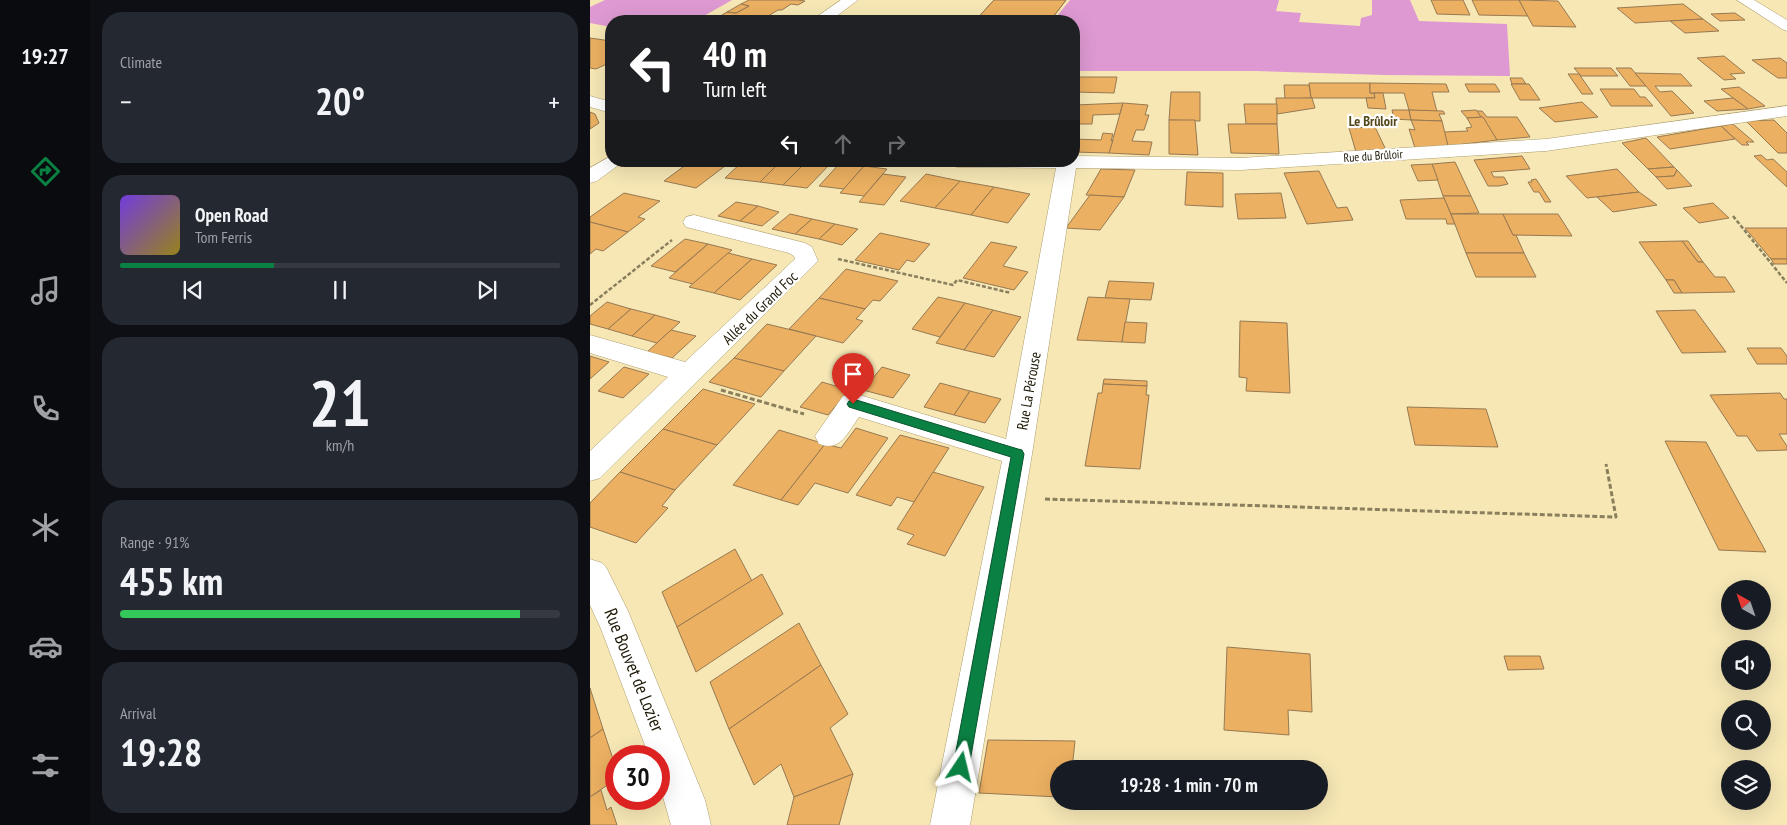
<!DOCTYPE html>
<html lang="en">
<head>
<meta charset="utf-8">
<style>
	:root { --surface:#171b24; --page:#242831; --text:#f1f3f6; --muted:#9ea1a6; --line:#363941; --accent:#0b8043 }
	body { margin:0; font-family:"PT Sans Narrow",sans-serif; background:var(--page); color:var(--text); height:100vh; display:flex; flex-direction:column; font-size:19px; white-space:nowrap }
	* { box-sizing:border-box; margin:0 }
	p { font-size:16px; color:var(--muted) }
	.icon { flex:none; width:28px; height:28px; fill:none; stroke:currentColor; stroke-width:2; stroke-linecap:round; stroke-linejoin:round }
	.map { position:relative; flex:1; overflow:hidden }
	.drawer { display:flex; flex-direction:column; gap:12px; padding:12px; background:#0d0f14; width:500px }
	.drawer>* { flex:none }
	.top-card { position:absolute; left:15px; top:15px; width:475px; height:152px; border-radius:20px; box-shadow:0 5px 20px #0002; background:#202124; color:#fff; overflow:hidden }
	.needle { width:32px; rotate:320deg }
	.controls { position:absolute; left:1131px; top:580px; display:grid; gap:10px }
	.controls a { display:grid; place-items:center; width:50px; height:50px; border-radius:50%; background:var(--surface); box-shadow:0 5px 20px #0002; font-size:25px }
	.speed { position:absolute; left:15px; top:745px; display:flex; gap:10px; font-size:25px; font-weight:700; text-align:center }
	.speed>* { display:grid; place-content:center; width:65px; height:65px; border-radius:50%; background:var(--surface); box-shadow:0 5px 20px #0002; line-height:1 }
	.speed .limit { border:8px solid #d22; background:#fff; color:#111 }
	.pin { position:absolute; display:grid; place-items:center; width:42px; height:42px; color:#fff; margin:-51px -21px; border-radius:50% 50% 50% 0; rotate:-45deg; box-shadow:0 0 5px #0007 }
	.pin .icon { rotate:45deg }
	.me { position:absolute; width:55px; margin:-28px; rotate:10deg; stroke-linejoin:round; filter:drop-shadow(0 0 4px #0008) }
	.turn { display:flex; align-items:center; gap:18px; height:105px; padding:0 15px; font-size:22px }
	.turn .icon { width:65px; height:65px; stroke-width:2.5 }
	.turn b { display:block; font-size:35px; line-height:42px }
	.lanes { display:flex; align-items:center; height:48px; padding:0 15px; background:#0003; justify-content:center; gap:25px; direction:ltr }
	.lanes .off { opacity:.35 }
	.big { font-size:38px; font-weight:800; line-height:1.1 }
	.drawer .card { flex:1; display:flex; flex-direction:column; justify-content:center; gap:8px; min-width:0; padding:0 18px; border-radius:20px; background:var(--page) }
	.drawer .dial { align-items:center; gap:0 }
	.dial b { font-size:65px; line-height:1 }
	.song { display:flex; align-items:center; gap:15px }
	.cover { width:60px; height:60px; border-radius:8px; background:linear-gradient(135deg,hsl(260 70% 55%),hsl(50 70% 35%)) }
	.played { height:5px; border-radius:2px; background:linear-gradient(90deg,var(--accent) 35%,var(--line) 35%) }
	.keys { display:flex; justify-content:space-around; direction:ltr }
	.heat { display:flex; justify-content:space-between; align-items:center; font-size:28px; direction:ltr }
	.charge { height:8px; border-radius:4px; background:linear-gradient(90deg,#34c759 91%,var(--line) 0) }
	.trip { position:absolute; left:460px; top:760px; width:278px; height:50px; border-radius:25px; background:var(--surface); box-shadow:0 5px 20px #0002; font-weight:800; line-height:50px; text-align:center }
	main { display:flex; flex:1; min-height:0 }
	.tabs { display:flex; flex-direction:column; width:90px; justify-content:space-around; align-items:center; background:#090b0e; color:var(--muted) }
	.tabs .icon { width:35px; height:35px }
	.tabs .on { color:var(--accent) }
	.tabs b { font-size:22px; color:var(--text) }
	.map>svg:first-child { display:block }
</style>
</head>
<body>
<main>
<nav class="tabs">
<b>19:27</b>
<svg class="icon on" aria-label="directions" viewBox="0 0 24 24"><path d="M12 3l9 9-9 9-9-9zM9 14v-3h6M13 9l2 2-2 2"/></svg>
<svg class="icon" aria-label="music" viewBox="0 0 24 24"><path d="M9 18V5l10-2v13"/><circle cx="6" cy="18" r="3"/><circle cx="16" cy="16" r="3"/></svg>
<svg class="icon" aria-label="phone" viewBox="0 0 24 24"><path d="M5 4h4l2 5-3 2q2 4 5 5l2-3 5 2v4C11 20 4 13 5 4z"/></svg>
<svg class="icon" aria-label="climate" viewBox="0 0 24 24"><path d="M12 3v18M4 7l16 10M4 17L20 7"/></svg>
<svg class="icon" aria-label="car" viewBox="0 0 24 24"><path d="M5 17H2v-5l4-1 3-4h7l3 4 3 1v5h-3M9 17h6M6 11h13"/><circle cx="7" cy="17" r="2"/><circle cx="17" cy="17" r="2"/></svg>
<svg class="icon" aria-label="filters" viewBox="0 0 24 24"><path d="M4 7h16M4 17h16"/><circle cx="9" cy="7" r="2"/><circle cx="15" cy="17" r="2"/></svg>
</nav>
<section class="drawer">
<div class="card"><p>Climate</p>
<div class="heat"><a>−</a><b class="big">20°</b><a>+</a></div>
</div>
<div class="card">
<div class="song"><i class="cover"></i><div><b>Open Road</b><p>Tom Ferris</p></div></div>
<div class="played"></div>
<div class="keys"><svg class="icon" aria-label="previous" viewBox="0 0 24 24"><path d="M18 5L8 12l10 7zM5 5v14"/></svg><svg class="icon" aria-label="pause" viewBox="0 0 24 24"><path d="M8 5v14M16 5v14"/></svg><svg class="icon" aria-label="next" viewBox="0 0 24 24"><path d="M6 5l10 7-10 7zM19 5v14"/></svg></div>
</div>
<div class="card dial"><b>21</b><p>km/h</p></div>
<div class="card"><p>Range · 91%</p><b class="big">455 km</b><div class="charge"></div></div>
<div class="card"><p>Arrival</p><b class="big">19:28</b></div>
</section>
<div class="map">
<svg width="1197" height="825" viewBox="0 0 1197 825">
	<rect width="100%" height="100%" fill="#f6e7b5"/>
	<g fill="#de99d2">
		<polygon points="15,0 142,0 105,21 21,21 21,27 0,23 0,7"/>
		<polygon points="480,0 689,0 686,11 711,13 709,22 770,26 771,18 782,15 782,0 820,0 829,21 917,24 920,76 794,75 667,71 484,71 484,21 463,21"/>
	</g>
	<g fill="#ebb061" stroke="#977952">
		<polygon points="159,0 208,0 215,1 208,5 201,4 192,10 188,10 175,18 179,18 175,21 122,21 137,12 146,13 159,6 151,4"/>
		<polygon points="404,0 476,0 460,21 385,21"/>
		<polygon points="404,0 476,0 460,21 385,21"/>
		<polygon points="841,0 873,0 880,15 847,14"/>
		<polygon points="882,0 929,0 938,16 889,15"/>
		<polygon points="929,0 968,1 986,27 943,26"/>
		<polygon points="151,4 159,6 146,13 137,12"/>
		<polygon points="1093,4 1113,19 1045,23 1027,8"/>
		<polygon points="1145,13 1155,20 1130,21 1121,14"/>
		<polygon points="1113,19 1129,31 1095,33 1080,21"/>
		<polygon points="0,38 21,41 21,62 6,69 0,68"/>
		<polygon points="1134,56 1155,73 1140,74 1146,79 1134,80 1107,58"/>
		<polygon points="1190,58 1197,63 1197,78 1188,78 1162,60"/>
		<polygon points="984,68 1021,68 1028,76 991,76"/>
		<polygon points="1026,68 1041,68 1056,86 1040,86"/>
		<polygon points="1045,73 1091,74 1102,86 1065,86 1070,92 1082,91 1104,113 1081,116"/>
		<polygon points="978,74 989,74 1003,94 992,94"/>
		<polygon points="484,77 527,77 524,93 484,92"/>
		<polygon points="920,78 932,78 936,84 922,84"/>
		<polygon points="719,83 780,83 780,93 784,93 785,98 721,98"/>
		<polygon points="780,83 856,84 859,92 842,92 847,112 819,110 814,93 780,93"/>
		<polygon points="875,84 905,84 910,92 879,92"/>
		<polygon points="921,84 939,84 950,100 930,100"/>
		<polygon points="694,85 719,85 721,98 695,99"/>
		<polygon points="1149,87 1175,106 1158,109 1131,89"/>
		<polygon points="1010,89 1044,89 1050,97 1055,97 1063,106 1021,106"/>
		<polygon points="581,92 610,92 610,121 579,120"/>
		<polygon points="784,93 793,93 796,109 778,108 776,98 785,98"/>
		<polygon points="686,98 722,98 725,108 687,114"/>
		<polygon points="1143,98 1158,109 1127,111 1114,101"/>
		<polygon points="992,102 1008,117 965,122 949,108"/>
		<polygon points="533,103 530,114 503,115 502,124 484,124 485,105"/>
		<polygon points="533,103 558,105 555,115 559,115 554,130 546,130 542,141 562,142 559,155 519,153"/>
		<polygon points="654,104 687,104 687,124 656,124"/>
		<polygon points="802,110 819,110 821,120 804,119"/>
		<polygon points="819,110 853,111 855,114 849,114 852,121 821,120"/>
		<polygon points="886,110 893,117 877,118 871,111"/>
		<polygon points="887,111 892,111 897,117 927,117 940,137 907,140"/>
		<polygon points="0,112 5,114 9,123 0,129"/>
		<polygon points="893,117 907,140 858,146 853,132 878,131 876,128 882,127 877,118"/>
		<polygon points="579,120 605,120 608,155 579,154"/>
		<polygon points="821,120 852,121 858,146 825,148 819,129 825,130"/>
		<polygon points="1184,120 1197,133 1197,153 1188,153 1156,121"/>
		<polygon points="638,124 687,124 689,154 641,153"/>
		<polygon points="1143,124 1164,142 1156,142 1159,145 1152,145 1131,126"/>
		<polygon points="1131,126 1145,139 1080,149 1067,137"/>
		<polygon points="785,127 796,150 766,152 759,128"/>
		<polygon points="513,133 523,134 521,141 523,140 519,153 484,152 484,139 511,140"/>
		<polygon points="1056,138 1084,167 1058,169 1032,143"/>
		<polygon points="1171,155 1177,160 1183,159 1197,172 1197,187 1164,156"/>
		<polygon points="932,156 940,169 901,172 904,177 914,177 918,184 909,186 898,186 884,160"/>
		<polygon points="101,161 112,161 135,166 106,188 74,181"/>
		<polygon points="153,161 191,161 170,182 135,178"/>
		<polygon points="191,161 217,161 193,185 170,182"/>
		<polygon points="217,161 242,162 217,188 193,185"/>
		<polygon points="865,162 881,196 853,196 842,164"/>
		<polygon points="250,163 274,166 254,189 229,186"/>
		<polygon points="842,164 848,180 828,181 821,165"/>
		<polygon points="274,166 297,169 274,196 250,193"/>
		<polygon points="1084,167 1087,170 1084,176 1066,177 1058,169"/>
		<polygon points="511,169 545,170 534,197 496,195"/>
		<polygon points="1027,169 1049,192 997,198 976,176"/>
		<polygon points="1087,170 1102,186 1077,189 1066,177 1084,176"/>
		<polygon points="729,171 747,208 757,207 763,220 717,224 694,173"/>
		<polygon points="597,172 633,173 633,207 595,205"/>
		<polygon points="293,174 316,177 294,205 269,202"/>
		<polygon points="336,174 370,181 345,208 310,201"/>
		<polygon points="946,179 961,202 955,202 949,192 944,192 938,182 942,182 941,180"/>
		<polygon points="370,181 404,187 381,215 345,208"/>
		<polygon points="404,187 440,194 418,223 381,215"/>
		<polygon points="1049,192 1067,205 1023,212 1007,197"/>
		<polygon points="34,193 70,201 48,217 55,219 38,232 0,222 0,217"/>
		<polygon points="691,193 696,218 648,219 645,194"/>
		<polygon points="500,195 534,197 510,230 476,228"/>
		<polygon points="853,196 881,196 889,213 861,214"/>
		<polygon points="854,198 865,224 857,224 856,219 816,219 810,200"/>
		<polygon points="146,202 168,206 150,221 128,216"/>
		<polygon points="1123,203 1139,218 1109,223 1093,208"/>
		<polygon points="168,206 189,212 172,226 150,221"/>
		<polygon points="200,214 222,219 205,234 182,229"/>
		<polygon points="861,214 913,214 923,235 926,235 934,253 876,253"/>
		<polygon points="913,214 968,214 982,236 923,235"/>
		<polygon points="222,219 245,224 229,239 205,234"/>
		<polygon points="0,222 38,232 13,251 6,249 0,254"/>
		<polygon points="245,224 268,229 252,245 229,239"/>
		<polygon points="1155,228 1197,228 1197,259 1181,259"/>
		<polygon points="290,233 318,239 340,244 324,262 317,260 309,270 265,260"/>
		<polygon points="95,239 118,244 85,272 61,266"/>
		<polygon points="1092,241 1098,241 1113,262 1108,262"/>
		<polygon points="1092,241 1108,262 1113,262 1125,277 1135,277 1145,292 1092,293 1084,280 1076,280 1049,242"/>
		<polygon points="401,242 427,247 413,266 438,272 424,290 373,278"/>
		<polygon points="118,244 142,250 103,284 79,278"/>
		<polygon points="138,253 162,259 124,293 99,287"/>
		<polygon points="876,253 934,253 946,277 886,277"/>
		<polygon points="162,259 187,265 150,300 124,293"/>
		<polygon points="1181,259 1197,259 1197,264 1184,264"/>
		<polygon points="256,269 308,281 290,301 283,300 275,309 229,298"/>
		<polygon points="1076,280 1084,280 1092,293 1084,293"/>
		<polygon points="519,281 564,283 561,300 515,298"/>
		<polygon points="348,297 375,303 350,337 322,329"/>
		<polygon points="498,297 540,299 532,342 487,340"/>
		<polygon points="229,298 275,309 266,319 273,321 253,343 199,329"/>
		<polygon points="17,302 41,309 18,329 0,324 0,316"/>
		<polygon points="375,303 403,310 374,350 346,343"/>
		<polygon points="41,309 65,315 42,336 18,329"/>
		<polygon points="403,310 431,317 404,357 374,350"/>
		<polygon points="1105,310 1136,352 1092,353 1066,311"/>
		<polygon points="65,315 90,322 67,343 42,336"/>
		<polygon points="650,321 697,323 700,393 656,391 657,378 649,377"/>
		<polygon points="535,322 557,323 555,343 532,342"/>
		<polygon points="177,324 226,336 194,371 144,358"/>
		<polygon points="81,330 106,336 82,358 57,352"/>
		<polygon points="1157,348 1191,348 1197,356 1197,364 1167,364"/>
		<polygon points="0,356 19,362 0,379"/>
		<polygon points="144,358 194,371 171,397 119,382"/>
		<polygon points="34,367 59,374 33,398 8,391"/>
		<polygon points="292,367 320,375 303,398 273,390"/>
		<polygon points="514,379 557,381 557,386 513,384"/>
		<polygon points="232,382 259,390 238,415 210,407"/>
		<polygon points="350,383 380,391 364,415 334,407"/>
		<polygon points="513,384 557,386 556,395 559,395 550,469 495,466 508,393 512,393"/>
		<polygon points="113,389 165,404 127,445 73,429"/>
		<polygon points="380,391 411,399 395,423 364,415"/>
		<polygon points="1190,393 1194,399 1197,399 1197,434 1189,434 1197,446 1197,450 1167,451 1157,436 1147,436 1120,395"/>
		<polygon points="817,407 896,409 908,447 825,445"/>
		<polygon points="266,428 298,438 258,493 225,483 208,505 191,500 235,444 251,448"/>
		<polygon points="73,429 127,445 85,490 30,472"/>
		<polygon points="189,430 235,444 191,500 143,485"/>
		<polygon points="310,435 359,448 324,502 307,497 301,506 266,495"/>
		<polygon points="1075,441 1116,442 1176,552 1129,550"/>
		<polygon points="30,472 85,490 72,506 78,508 46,543 0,527 0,503"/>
		<polygon points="343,472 394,487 355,556 317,544 324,535 307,529"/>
		<polygon points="145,549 162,581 87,627 72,592"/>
		<polygon points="172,574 193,614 106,672 87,627"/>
		<polygon points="209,623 231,665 139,729 120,682"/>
		<polygon points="637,647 720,654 722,712 698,710 699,735 634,730"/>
		<polygon points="914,656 950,656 954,669 918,670"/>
		<polygon points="231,665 258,714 240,728 263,774 204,797 191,764 164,785 139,729"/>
		<polygon points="0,688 13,729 0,738"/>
		<polygon points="13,729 26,768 26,779 0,797 0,738"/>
		<polygon points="398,740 485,741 482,769 469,769 469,797 389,793"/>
		<polygon points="263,774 249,825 197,825 204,797"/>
		<polygon points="11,790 17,810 21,807 27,825 0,825 0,797"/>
	</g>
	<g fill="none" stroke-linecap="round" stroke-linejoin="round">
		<g stroke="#ac9d6f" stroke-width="1">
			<g id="minor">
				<polygon points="251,0 268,0 240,21 223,21 225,18"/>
				<polygon points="1147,0 1164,0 1197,20 1197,31 1192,29"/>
				<polygon points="0,96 21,102 21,113 0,107"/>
				<path d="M1197 106V116L956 151 651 170 486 168 442 454 380 825H340L412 461 269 417C257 433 251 452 229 444L225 436 253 396 263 393 416 439 466 168 367 167 360 165 357 161H484V156L651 158 956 139Z"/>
				<polygon points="21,156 21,161 34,161 7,181 0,183 0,168"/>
				<polygon points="104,215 215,243 222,247 228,261 10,478 0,481 0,451 78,377 0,353 0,335 95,362 205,259 204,256 199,253 96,227 93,222 96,217"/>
				<polygon points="0,559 12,563 16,567 38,611 115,800 121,825 81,825 69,783 69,756 59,756 11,629 0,605"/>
			</g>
		</g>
		<g stroke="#897f5d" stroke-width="2.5" stroke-dasharray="4 2" stroke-linecap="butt">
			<polyline points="1143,216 1197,283"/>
			<polyline points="248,259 363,285 367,280 421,293"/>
			<polyline points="0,305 82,240"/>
		</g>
		<g stroke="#897f5d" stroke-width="3" stroke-dasharray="5 2.5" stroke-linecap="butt">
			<polyline points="131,390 214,414"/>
			<polyline points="455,499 1026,517 1016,464"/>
		</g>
		<use href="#minor" fill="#fff" fill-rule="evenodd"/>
	</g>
	<polygon fill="#0b8043" stroke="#07532c" points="263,399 428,449 432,450 434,454 379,767 376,773 371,775 365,773 363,767 421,457 259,407 257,404 259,401"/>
	<g text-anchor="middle" stroke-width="4.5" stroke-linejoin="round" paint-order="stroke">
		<g font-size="12" fill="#1e1806" stroke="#fff">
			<text transform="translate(783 156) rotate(-4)" y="4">Rue du Brûloir</text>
		</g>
		<g font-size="14" font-weight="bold" fill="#544719" stroke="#fff">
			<text x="783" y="126">Le Brûloir</text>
		</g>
		<g font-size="15" fill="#1e1806" stroke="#fff">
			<text transform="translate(170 308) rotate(-44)" y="5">Allée du Grand Foc</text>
			<text transform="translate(439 391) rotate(-80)" y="5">Rue La Pérouse</text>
		</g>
		<g font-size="18" fill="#1e1806" stroke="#fff">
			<text transform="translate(44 670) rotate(68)" y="6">Rue Bouvet de Lozier</text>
		</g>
	</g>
</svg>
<div class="controls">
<a><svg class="needle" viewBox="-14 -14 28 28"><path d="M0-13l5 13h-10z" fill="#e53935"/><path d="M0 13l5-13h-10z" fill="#9ea1a6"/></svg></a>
<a><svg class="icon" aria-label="sound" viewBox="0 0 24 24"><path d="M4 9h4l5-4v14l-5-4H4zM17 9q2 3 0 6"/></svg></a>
<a><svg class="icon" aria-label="search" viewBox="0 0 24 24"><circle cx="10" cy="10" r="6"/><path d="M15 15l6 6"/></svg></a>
<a><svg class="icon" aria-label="layers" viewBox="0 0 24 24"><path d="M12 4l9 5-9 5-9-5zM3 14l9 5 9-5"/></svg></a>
</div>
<div class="speed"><div class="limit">30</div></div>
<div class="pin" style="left:263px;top:404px;background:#d93025"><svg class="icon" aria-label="arrive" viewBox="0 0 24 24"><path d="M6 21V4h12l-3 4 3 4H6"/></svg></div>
<svg class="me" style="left:371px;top:767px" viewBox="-20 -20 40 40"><path d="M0-17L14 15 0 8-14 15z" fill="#0b8043" stroke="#fff" stroke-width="4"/></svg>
<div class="trip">19:28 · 1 min · 70 m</div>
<div class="top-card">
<div class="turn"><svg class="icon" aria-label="left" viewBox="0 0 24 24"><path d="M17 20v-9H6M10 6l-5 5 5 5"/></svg><div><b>40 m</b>Turn left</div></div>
<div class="lanes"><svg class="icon" aria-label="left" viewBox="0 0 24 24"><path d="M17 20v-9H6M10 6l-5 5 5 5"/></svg><svg class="icon off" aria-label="ahead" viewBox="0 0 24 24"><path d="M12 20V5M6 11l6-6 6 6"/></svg><svg class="icon off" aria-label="right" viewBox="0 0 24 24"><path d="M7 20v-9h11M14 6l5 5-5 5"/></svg></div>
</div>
</div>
</main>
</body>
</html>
